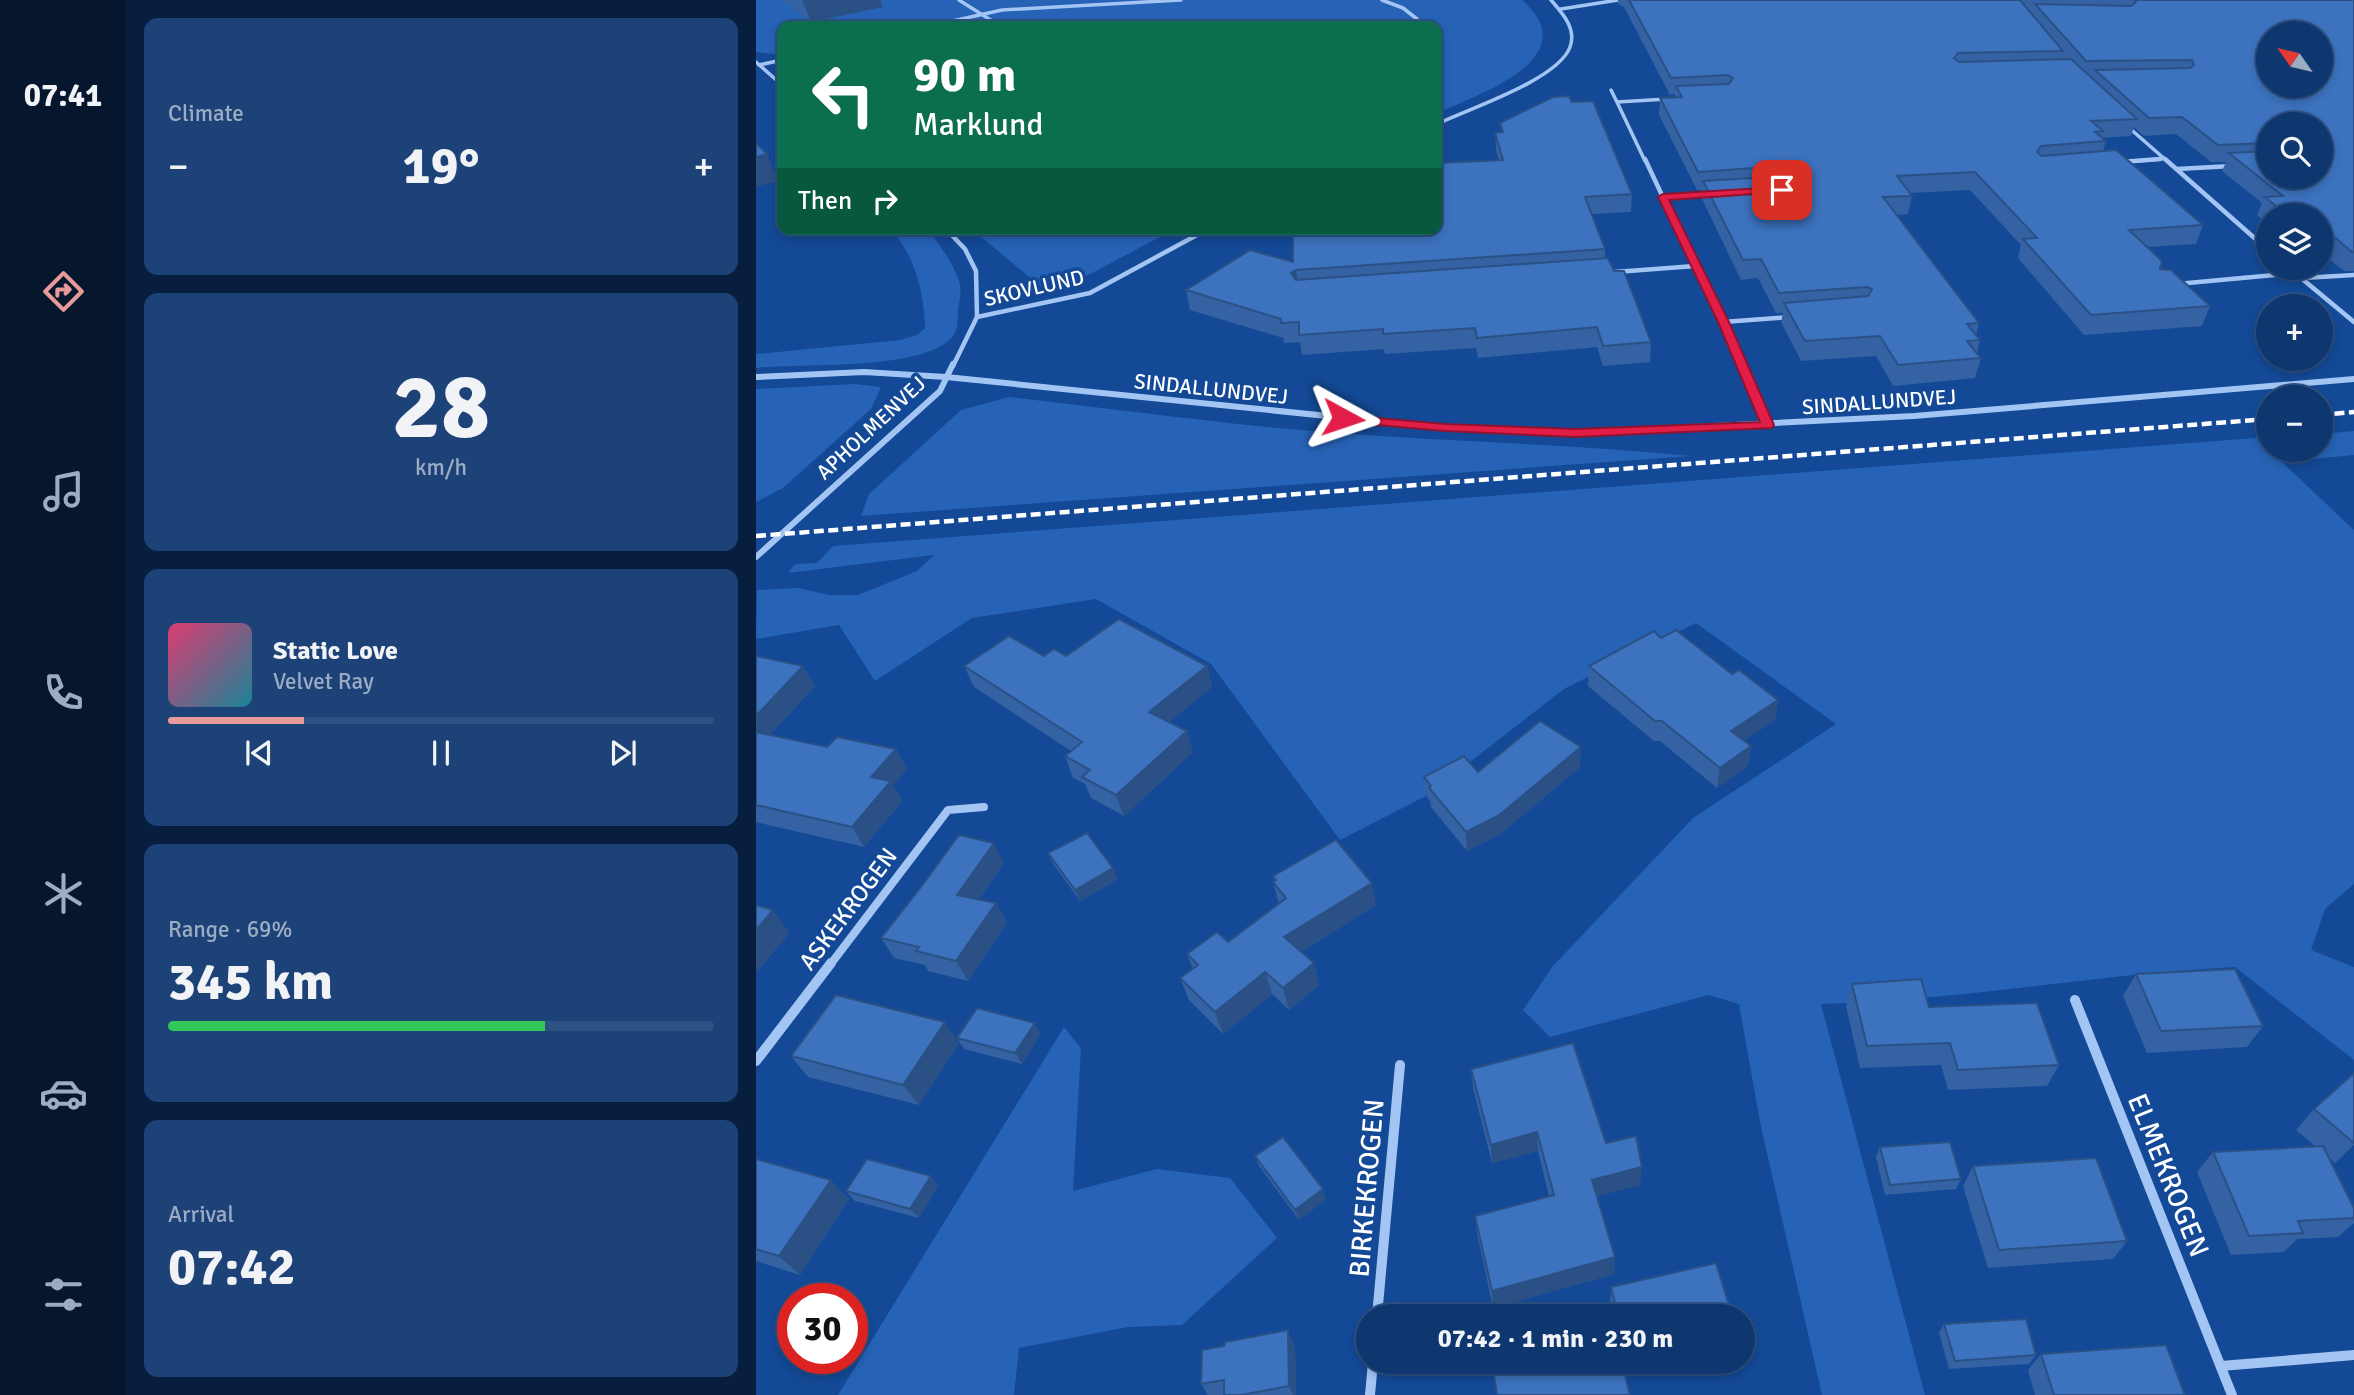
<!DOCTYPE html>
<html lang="en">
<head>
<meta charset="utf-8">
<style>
	:root { --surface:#0e3770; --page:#1c4278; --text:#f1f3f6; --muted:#9bacc3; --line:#2e5183; --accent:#e69b98 }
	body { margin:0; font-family:Signika,sans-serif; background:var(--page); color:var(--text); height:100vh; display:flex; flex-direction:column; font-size:26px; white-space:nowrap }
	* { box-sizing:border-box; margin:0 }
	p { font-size:23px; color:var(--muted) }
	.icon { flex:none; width:38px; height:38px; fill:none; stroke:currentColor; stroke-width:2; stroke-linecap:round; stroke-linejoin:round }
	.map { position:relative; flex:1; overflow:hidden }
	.sheet { display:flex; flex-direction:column; gap:18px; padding:18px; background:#081e3e; width:630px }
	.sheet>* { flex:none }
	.top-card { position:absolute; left:21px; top:21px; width:665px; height:214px; border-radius:14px; box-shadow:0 4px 10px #0003,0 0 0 2px var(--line); background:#0b6e4f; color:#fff; overflow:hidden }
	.needle { width:46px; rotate:304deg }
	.tools { position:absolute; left:1500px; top:21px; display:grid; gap:14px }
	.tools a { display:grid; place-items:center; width:77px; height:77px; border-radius:50%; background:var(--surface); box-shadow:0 4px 10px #0003,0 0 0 2px var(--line); font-size:35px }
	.speed { position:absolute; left:21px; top:1283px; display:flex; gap:14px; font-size:35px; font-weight:700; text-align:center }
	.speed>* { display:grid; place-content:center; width:91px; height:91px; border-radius:50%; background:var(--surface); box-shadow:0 4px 10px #0003,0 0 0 2px var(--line); line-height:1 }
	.speed .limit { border:10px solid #d22; background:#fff; color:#111 }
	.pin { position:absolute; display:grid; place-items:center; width:60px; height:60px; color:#fff; margin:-30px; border-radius:14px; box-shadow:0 4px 10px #0006 }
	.me { position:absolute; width:77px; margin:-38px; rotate:95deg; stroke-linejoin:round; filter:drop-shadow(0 0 5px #0008) }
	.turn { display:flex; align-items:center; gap:24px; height:147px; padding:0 21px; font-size:32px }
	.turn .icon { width:91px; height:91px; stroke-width:2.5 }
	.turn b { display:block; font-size:49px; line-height:60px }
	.then { display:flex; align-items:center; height:66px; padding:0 21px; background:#0003; gap:14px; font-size:26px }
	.big { font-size:52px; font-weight:800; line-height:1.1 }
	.sheet .tile { flex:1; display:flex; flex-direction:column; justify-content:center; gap:10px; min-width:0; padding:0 24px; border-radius:14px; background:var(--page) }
	.sheet .dial { align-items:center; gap:0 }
	.dial b { font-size:91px; line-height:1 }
	.song { display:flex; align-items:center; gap:21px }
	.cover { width:84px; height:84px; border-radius:10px; background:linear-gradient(135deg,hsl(340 70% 55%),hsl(190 70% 35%)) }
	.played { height:7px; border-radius:4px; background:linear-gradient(90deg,var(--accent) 25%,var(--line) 25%) }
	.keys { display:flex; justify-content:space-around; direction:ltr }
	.heat { display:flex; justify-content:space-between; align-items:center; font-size:38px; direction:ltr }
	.charge { height:10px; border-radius:5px; background:linear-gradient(90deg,#34c759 69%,var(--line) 0) }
	.trip { position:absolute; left:600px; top:1304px; width:399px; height:70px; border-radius:35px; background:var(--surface); box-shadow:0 4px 10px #0003,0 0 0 2px var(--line); font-weight:800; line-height:70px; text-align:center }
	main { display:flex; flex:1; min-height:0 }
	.dock { display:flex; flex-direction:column; width:126px; justify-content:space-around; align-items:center; background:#06162d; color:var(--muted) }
	.dock .icon { width:49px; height:49px }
	.dock .active { color:var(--accent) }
	.dock b { font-size:32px; color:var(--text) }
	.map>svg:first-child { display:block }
</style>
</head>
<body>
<main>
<nav class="dock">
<b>07:41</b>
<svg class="icon active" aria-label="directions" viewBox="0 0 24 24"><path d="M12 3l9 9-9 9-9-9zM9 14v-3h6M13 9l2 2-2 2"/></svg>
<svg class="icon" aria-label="music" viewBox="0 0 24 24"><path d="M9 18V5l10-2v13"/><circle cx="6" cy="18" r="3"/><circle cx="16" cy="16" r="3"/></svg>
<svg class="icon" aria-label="phone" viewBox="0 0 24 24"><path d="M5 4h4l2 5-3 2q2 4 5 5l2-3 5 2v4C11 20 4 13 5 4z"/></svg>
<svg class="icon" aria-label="climate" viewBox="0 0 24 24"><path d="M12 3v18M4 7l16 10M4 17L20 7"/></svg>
<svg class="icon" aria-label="car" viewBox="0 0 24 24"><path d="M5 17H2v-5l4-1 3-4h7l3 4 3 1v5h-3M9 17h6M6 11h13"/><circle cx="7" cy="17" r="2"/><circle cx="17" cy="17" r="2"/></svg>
<svg class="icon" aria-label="filters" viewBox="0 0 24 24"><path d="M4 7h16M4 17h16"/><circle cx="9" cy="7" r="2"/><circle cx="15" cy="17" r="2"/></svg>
</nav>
<section class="sheet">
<div class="tile"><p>Climate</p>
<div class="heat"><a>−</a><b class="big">19°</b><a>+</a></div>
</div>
<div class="tile dial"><b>28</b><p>km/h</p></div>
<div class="tile">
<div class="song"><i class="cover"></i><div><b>Static Love</b><p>Velvet Ray</p></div></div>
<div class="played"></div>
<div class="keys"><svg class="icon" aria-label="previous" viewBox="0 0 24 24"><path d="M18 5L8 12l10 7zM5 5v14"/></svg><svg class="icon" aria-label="pause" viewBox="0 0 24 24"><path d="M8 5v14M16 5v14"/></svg><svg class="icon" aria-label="next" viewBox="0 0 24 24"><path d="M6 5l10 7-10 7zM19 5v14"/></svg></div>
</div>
<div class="tile"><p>Range · 69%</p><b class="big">345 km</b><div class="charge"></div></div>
<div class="tile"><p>Arrival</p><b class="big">07:42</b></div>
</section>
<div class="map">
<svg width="1598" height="1395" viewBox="0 0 1598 1395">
	<rect width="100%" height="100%" fill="#134996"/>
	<g fill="#2662b5">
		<path d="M0 0H766C832 58 723 94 681 113V26H26V55L0 52Z"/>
		<path d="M134 229H171C184 245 198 264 204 284 206 292 203 302 202 310 201 319 203 329 197 336 171 371 45 363 0 368V354L144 340 161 335 169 328C168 293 159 254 134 229Z"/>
		<polygon points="216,229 419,229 306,289 291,292"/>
		<polygon points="98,384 125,387 115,409 27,488 0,502 0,389"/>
		<path d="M253 397C362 409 471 425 580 433 699 442 816 444 935 456L105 516 113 494 205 410Z"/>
		<path d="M1598 431V455L1526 462 1598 530V884L1569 909 1555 950 1598 967V1060L1479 967C1340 974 1204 1001 1065 1004L1169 1395H1066L1004 1122 983 1004 953 995 794 1037 767 1010 797 966 937 818 1080 724 940 623 808 689 670 796 584 840 455 664 340 599 216 618 119 681 83 625 0 639 1 590 42 588 73 595H102L161 571 178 555 32 573 39 564 61 563 77 546 1512 437V450H1564L1565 434Z"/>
		<polygon points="308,1027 325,1048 317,1191 401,1169 474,1178 521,1238 426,1325 372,1327 263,1348 258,1395 82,1395"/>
	</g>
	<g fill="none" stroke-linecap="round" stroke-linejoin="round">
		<g stroke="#a3c5f3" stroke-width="3.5">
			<polyline points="203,0 244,26"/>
			<polyline points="626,0 647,8 661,19 662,26"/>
			<polyline points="805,9 862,0"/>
			<polyline points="174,26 246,10 425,0"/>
			<polyline points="0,62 26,85"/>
			<polyline points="3,65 26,60"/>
			<polyline points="855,90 861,102 911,99"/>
			<polyline points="861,102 889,161"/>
			<path d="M681 124C712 109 802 80 814 47 821 28 806 13 795 0"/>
			<polyline points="1371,126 1411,161"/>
			<polyline points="1380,161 1406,159"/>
		</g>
		<g stroke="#a3c5f3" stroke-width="4.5">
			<polyline points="889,159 986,366"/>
			<polyline points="1409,159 1512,250"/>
			<polyline points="1365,162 1404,159"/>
			<polyline points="1421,169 1476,166"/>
			<polyline points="907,197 955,194"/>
			<polyline points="190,229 209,249 220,271 221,317 197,366"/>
			<polyline points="1533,268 1598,322"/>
			<polyline points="859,272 939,266"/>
			<polyline points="1547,278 1598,275"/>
			<polyline points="1421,284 1539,273"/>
			<polyline points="221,317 334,293 452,229"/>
			<polyline points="967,322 1034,317"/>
		</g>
		<g stroke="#a3c5f3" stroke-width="6">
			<polyline points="985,364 1011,425"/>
			<polyline points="0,377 108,372 190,377 689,428 819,433 1158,416 1598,379"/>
			<polyline points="0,557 184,391 197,364"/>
		</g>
		<polyline stroke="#a3c5f3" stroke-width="8" points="74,965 192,810 228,807"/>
		<g stroke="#a3c5f3" stroke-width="10">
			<polyline points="1319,1000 1476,1395"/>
			<polyline points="0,1061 75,963"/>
			<polyline points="621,1316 644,1065"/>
			<polyline points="1465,1366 1598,1355"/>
			<polyline points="614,1395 617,1362"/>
		</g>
		<g stroke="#fff" stroke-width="4.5" stroke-dasharray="10 4.5" stroke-linecap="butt">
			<polyline points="1564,415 1598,412"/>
			<polyline points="0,536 1512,419"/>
		</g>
	</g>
	<g fill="#3462a3" fill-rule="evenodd">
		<polygon points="27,0 124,0 127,7 55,22"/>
		<path d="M862 0H1598V271H1588L1567 254 1564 255V215H1512V224L1501 215 1506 203 1466 171 1470 162H1455L1420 134 1388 136 1378 127 1375 136 1346 138 1350 141 1347 151 1447 225 1440 244 1391 247 1404 269 1454 306 1446 326 1328 335 1262 258 1265 245 1214 190 1154 193 1156 196 1152 214 1141 215 1223 323 1220 335 1224 340 1221 353 1225 358 1219 378 1137 386 1120 356 1045 361 1025 322 1027 313H1020L1002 278 985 280 946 199V190H941L903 115 904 98 919 97V94L914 95 868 7 862 4ZM1512 124 1564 177H1512Z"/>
		<polygon points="816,102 876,194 875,212 836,214 849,249 849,258 858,271 895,342 894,362 847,366 841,347 722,358 720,348 629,354 628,349 546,355 544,342 528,343 527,338 434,310 430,290 537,262 681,229 743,160 740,150 739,133 745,132 744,123"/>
		<polygon points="905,638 976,674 1022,700 1019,720 988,740 995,746 992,766 961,788 904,741 898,741 832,686 833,666"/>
		<polygon points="0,656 47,666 59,686 14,735 71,747 140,749 151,769 137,785 146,801 108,847 0,822"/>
		<polygon points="288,656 310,656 451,666 456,687 413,722 437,752 368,816 335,798 329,784 317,778 309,756 315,751 218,687 208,666"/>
		<polygon points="825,747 824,767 743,835 711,851 675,807 674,801 670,796 668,777 722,772"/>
		<polygon points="292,853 362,879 324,901 298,865"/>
		<polygon points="248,863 223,899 240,903 251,923 212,981 172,971 169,965 138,958 125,938"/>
		<polygon points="517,876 620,905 545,952 558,963 563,985 533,1010 516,994 467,1034 433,1000 424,978 437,969 431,954 472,942 523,904 517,882 518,881"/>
		<polygon points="1380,974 1507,1026 1491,1047 1391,1053 1367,996"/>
		<polygon points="1096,984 1173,1007 1303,1065 1291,1086 1192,1090 1185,1065 1104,1068 1090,1006"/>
		<polygon points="285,1034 266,1064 208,1049 201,1038"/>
		<polygon points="203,1043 163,1105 52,1077 35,1056"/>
		<polygon points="715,1069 850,1143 884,1185 841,1196 859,1257 858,1274 737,1308 721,1233 719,1216 793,1196 782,1151 736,1163 717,1088"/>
		<polygon points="1598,1073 1598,1145 1579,1163 1573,1158 1598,1208 1598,1223 1582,1237 1541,1239 1528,1252 1475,1255 1441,1172 1457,1152 1560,1147 1540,1130 1558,1109"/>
		<polygon points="1124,1147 1205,1179 1200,1189 1129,1195 1120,1157"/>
		<polygon points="499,1156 570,1199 543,1220 503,1166"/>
		<polygon points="0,1159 93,1199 44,1275 0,1261"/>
		<polygon points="1217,1166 1371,1241 1357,1259 1232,1268 1207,1186"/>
		<polygon points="175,1176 182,1186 163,1218 99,1201 90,1191"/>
		<polygon points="855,1287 976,1315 976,1316 856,1316 854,1305"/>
		<polygon points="1188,1324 1280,1355 1273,1364 1193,1369 1183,1333"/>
		<polygon points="539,1348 540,1395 452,1395 445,1384"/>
		<polygon points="1285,1354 1429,1395 1279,1395 1272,1370"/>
	</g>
	<g fill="#2a5085">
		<polygon points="46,0 124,0 127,7 55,22"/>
		<polygon points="11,154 22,181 0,187 0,157"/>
		<polygon points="540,270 543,289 535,273"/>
		<polygon points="47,666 59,686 0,750 0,716"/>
		<polygon points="451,666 456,687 400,733 393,712"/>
		<polygon points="1022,700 1019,720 973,751 975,731"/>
		<polygon points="431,731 437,752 368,816 360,795"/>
		<polygon points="995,746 992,766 961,788 964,768"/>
		<polygon points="825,747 824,767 743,835 711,851 710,832"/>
		<polygon points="140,749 151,769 137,785 146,801 108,847 96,827 115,777"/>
		<polygon points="238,843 248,863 212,914 201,895"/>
		<polygon points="357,868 362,879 324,901 319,890"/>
		<polygon points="616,883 620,905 533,959 528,937"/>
		<polygon points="240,903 251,923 212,981 200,961"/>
		<polygon points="17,910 34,933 1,972 0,971 0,930"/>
		<polygon points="558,963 563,985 533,1010 527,988"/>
		<polygon points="509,972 516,994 467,1034 459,1012"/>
		<polygon points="189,1022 203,1043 163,1105 147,1085"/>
		<polygon points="279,1023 285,1034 266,1064 259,1053"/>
		<polygon points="781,1132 782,1151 736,1163 735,1145"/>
		<polygon points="886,1167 884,1185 835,1198 836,1180"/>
		<polygon points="175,1176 182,1186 163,1218 154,1209"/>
		<polygon points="75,1180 93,1199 44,1275 23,1256"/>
		<polygon points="567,1189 570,1199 543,1220 539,1210"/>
		<polygon points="859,1257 858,1274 737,1308 736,1291"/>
		<polygon points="938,1309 937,1316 908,1316"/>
		<polygon points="532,1330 539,1348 540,1395 537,1395 533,1386"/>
	</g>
	<g fill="#3c72be" stroke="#2a5085" stroke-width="2" fill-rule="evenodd">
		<polygon points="873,0 1264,0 1307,51 1202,53 1198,58 1203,62 1315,59 1381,119 1335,121 1347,131 1339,132 1350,141 1285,146 1281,152 1286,156 1360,150 1447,225 1373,230 1406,261 1404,269 1415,270 1454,306 1335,315 1267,239 1281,238 1219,172 1141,176 1156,196 1127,197 1223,323 1211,324 1224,340 1211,341 1225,358 1142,365 1124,336 1049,341 1028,303 1112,296 1116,289 1111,287 1023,293 1005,259 987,260 947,181 1029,176 1033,170 1028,166 942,172 904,98 926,97 920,86 973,84 977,78 972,75 915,78"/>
		<path d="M1378 0H1598V252H1596L1576 235 1564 236V215H1531L1509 197 1527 196 1473 153 1512 151V177H1564V124H1512V143L1462 145 1426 117 1393 118 1339 70 1434 68 1438 65 1436 60 1330 61 1279 4 1375 6 1380 2ZM1512 33H1564V86H1512Z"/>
		<polygon points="813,96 816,102 837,101 876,194 829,197 849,249 540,270 535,273 540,280 852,258 858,271 868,271 895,342 847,346 841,327 721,338 719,328 627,334 627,329 543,335 543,322 525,323 525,319 430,290 494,250 537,262 537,229 681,229 681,163 747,160 739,133 747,132 744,123 797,97"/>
		<polygon points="0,143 11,154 0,157"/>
		<polygon points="363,619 451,666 393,712 431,731 360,795 326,777 334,770 309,756 326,742 208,666 253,636 288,656 298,649 310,656"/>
		<polygon points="920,630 976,674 983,670 1022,700 975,731 995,746 964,768 906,721 899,721 833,666 898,631 905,638"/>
		<polygon points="0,656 47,666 0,716"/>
		<polygon points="784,721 825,747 742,816 710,832 673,788 675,786 668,777 708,756 722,772"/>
		<polygon points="0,732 71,747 81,737 140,749 115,777 135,781 96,827 0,805"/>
		<polygon points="331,833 357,868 319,890 292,853"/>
		<polygon points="203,835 238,843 201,895 240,903 200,961 160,951 163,947 125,938 165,887"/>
		<polygon points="580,840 616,883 528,937 558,963 527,988 509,972 459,1012 424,978 442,965 431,954 461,932 472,942 530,898 517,882 520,880 517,876"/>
		<polygon points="0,905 17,910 0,930"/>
		<polygon points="1479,969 1507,1026 1405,1031 1380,974"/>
		<polygon points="1165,979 1173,1007 1281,1003 1303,1065 1202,1070 1194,1043 1111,1046 1096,984"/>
		<polygon points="80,995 189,1022 147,1085 35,1056"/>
		<polygon points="221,1008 279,1023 259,1053 201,1038"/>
		<polygon points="817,1043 850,1143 880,1136 886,1167 836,1180 859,1257 736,1291 719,1216 798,1195 781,1132 735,1145 715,1069"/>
		<polygon points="1598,1073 1598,1143 1558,1109"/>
		<polygon points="527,1137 567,1189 539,1210 499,1156"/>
		<polygon points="1194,1142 1205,1179 1134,1185 1124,1147"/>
		<polygon points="1567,1146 1598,1208 1598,1218 1542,1221 1547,1233 1493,1236 1457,1152"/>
		<polygon points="1340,1158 1371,1241 1243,1250 1217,1166"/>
		<polygon points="0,1159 75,1180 23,1256 0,1249"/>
		<polygon points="111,1159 175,1176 154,1209 90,1191"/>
		<polygon points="960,1263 976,1315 940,1316 938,1309 908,1316 862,1316 855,1287"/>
		<polygon points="1270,1319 1280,1355 1199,1361 1188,1324"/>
		<polygon points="532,1330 533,1386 485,1395 468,1395 468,1380 445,1384 446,1350 468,1346 469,1342"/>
		<polygon points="1410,1345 1429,1395 1298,1395 1285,1354"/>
		<polygon points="736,1362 866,1362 874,1395 741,1395"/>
	</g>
	<polygon fill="#e11d48" stroke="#92132f" stroke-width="2" points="1026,187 1029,192 913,200 973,322 1018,425 1016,428 819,437 689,431 587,422 580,418 587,415 689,424 819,429 1004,422 962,322 902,197 907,194"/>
	<g text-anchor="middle" stroke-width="7" stroke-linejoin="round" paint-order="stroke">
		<g font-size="21" fill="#fff" stroke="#134996">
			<text transform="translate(278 288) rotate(-13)" y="7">SKOVLUND</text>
			<text transform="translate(455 389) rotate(6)" y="7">SINDALLUNDVEJ</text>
			<text transform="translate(1123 402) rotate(-4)" y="7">SINDALLUNDVEJ</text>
			<text transform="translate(115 428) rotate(-43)" y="7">APHOLMENVEJ</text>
		</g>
		<g font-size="24" fill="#fff" stroke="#134996">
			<text transform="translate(92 909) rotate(-53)" y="8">ASKEKROGEN</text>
		</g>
		<g font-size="28" fill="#fff" stroke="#134996">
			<text transform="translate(1413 1175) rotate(68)" y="10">ELMEKROGEN</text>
			<text transform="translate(610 1188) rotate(-85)" y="10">BIRKEKROGEN</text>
		</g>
	</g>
</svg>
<div class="tools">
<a><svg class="needle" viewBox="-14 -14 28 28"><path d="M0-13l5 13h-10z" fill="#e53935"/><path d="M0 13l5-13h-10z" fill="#9bacc3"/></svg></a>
<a><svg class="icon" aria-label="search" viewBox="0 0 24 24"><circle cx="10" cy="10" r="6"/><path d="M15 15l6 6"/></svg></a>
<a><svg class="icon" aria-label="layers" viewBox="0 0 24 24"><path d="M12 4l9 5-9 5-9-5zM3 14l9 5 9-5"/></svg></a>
<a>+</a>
<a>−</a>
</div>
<div class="speed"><div class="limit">30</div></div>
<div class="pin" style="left:1026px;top:190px;background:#d93025"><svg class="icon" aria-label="arrive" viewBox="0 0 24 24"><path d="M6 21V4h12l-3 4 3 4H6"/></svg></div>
<svg class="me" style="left:587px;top:418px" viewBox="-20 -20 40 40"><path d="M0-17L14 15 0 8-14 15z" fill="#e11d48" stroke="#fff" stroke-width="4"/></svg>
<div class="trip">07:42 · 1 min · 230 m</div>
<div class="top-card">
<div class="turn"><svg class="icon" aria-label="left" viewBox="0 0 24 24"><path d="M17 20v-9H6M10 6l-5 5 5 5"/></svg><div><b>90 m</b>Marklund</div></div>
<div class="then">Then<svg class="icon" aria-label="right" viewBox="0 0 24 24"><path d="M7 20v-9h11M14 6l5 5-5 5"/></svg></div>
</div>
</div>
</main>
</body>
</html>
